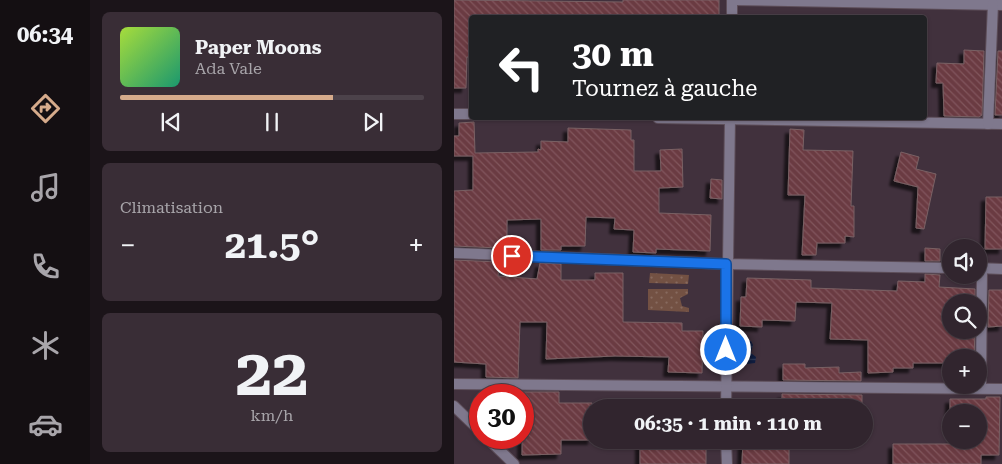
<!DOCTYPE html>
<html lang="fr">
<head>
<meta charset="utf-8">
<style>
	:root { --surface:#31252e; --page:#392d36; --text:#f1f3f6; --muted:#a8a5aa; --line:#4c424a; --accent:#d6ab8b }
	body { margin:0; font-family:"Roboto Serif",serif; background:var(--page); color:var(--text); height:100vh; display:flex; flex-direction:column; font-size:19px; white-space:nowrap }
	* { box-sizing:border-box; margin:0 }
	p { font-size:16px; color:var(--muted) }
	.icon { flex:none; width:28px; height:28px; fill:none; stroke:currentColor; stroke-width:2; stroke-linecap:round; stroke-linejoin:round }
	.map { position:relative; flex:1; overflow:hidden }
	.sheet { display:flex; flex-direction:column; gap:12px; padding:12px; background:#1b1419; width:364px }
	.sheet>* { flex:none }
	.top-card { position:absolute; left:15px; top:15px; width:458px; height:105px; border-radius:5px; box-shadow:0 1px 4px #0004,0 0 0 1px var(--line); background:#202124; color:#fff; overflow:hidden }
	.controls { position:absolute; left:488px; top:239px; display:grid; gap:10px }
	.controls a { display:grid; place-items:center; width:45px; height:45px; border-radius:50%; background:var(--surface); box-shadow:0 1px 4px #0004,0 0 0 1px var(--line); font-size:25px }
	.speed { position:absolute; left:15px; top:384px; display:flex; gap:10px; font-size:25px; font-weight:700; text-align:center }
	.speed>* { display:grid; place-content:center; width:65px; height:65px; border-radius:50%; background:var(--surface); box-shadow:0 1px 4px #0004,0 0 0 1px var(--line); line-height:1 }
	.speed .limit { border:8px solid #d22; background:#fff; color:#111 }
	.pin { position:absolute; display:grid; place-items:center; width:42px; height:42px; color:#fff; margin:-21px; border:2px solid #fff; border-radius:50%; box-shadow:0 1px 5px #0007 }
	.me { position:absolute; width:55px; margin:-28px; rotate:0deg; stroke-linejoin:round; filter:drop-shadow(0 0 4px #0008) }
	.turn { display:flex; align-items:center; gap:18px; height:105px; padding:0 20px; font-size:22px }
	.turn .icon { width:65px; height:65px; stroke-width:2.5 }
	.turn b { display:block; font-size:35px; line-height:42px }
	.big { font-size:38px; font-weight:700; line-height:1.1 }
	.sheet .tile { flex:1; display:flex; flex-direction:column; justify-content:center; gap:8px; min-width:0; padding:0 18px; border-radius:8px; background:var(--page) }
	.sheet .dial { align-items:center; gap:0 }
	.dial b { font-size:65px; line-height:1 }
	.song { display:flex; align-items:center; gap:15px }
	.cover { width:60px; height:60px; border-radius:8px; background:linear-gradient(135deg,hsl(80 70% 55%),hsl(160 70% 35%)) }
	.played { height:5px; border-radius:2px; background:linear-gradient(90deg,var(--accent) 70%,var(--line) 70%) }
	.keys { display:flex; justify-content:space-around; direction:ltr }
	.heat { display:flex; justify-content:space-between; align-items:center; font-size:28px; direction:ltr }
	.trip { position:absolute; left:129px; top:399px; width:290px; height:50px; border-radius:25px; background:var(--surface); box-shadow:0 1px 4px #0004,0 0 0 1px var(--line); font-weight:700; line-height:50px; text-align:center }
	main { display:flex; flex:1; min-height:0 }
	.tab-bar { display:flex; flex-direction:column; width:90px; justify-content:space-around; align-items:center; background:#140f12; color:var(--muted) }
	.tab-bar .icon { width:35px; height:35px }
	.tab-bar .active { color:var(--accent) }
	.tab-bar b { font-size:22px; color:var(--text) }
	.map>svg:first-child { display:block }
</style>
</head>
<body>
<main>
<nav class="tab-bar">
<b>06:34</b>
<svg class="icon active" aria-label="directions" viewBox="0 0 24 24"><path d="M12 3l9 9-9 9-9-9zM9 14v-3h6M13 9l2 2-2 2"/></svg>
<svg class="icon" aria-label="music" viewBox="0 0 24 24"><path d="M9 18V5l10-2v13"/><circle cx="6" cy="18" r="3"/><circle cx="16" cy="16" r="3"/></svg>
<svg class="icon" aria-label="phone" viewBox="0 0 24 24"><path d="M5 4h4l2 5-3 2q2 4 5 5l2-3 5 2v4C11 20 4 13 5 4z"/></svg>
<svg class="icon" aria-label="climate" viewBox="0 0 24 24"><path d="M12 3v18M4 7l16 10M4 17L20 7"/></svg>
<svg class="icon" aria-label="car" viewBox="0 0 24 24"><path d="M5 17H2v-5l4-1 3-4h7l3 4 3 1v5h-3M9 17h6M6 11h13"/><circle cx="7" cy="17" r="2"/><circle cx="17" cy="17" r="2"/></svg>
</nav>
<section class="sheet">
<div class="tile">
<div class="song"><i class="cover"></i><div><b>Paper Moons</b><p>Ada Vale</p></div></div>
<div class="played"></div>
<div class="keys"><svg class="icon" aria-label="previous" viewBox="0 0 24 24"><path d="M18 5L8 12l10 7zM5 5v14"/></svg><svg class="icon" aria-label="pause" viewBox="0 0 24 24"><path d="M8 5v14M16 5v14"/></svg><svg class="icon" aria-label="next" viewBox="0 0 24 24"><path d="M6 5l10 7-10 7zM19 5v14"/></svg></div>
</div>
<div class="tile"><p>Climatisation</p>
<div class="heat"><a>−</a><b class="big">21.5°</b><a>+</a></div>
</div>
<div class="tile dial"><b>22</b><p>km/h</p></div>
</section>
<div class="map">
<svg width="549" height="464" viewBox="0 0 549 464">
	<defs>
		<pattern id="grass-dots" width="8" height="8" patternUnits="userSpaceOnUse" patternTransform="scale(1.25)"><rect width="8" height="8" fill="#735143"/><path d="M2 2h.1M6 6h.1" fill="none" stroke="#876a5e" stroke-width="1.8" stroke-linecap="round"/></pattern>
		<pattern id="water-rules" width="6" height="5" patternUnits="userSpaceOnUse" patternTransform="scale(1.25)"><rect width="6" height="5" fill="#101e42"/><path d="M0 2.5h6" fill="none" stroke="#333f5d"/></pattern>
		<pattern id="building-back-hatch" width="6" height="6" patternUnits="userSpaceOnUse" patternTransform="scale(1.25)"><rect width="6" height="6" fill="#6b3a42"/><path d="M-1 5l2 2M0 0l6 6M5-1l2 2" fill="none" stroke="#80565d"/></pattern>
		<filter id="shadow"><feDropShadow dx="-4.5" dy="4.5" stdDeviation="1" flood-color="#0009"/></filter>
	</defs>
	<rect width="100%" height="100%" fill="#41313d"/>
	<g fill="url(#grass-dots)">
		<polygon points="196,273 235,275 234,284 195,283"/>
		<polygon points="194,289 234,289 234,294 226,298 228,306 235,308 235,312 194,310"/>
	</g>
	<polygon fill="url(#water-rules)" points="297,341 299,345 297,353 302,357 301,363 293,364 290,360 290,342"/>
	<g fill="url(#building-back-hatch)" stroke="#796164" filter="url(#shadow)">
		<polygon points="0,0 169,2 169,0 265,0 265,18 18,18 18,57 13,57 12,88 0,88"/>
		<polygon points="510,50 530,51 528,115 525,117 490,116 489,83 482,83 483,63 510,64"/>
		<polygon points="544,51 549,51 549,115 541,115"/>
		<polygon points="20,122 21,153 84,152 84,149 87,150 87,141 114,142 114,128 177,130 177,140 180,140 180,171 207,171 206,150 228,149 229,187 205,188 205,213 257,215 256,251 202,249 202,253 179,252 180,230 160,229 161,218 132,217 131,246 107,246 107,250 87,250 87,219 53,220 53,244 47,244 46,248 0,246 0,191 19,190 19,156 0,156 0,136 5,136 5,123"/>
		<polygon points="336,129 350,130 349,150 399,151 397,206 400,206 400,237 391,236 391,243 363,243 362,255 348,255 351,195 334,195"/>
		<polygon points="447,152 465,157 462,169 482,174 470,229 462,228 464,187 440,181"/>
		<polygon points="257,179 268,180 268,199 256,198"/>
		<polygon points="532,197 549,197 549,249 531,249"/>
		<polygon points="471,248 486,249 486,261 471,261"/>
		<polygon points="0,260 45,262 44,276 83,279 86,263 107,264 107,280 141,280 141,273 169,273 169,322 228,323 228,331 249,331 248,373 214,372 215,357 161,356 92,359 93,322 66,322 64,378 32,377 32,364 0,362"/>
		<polygon points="471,274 486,275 485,287 521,289 521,302 496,302 496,330 521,330 520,358 496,358 496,363 459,363 459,368 439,368 439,372 414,373 414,340 376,339 378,303 342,302 341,321 308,320 308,327 286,326 287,297 292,297 293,278 357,280 357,288 443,291 444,281 471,282"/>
		<polygon points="535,290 549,290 549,326 534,327"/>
		<polygon points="329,364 351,364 351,368 385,367 385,373 407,372 407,381 329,380"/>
		<polygon points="32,391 64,391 64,395 31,395"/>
		<polygon points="69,392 105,392 105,403 138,403 138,440 107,440 107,454 68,455"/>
		<polygon points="328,394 408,395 408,408 328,408"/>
		<polygon points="532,397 546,397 545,455 527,455 527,464 439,464 439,444 496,444 496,440 524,440 524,412 496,412 496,399 532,399"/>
		<polygon points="186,440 209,440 209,443 252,443 252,464 186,464"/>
		<polygon points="289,440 335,440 335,464 288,464"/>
	</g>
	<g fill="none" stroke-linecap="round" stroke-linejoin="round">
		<g stroke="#5d4e59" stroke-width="12">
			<g id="minor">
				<polyline points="278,0 549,5"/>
				<polyline points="278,18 278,0"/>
				<polyline points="0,114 18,114"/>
				<polyline points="204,118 549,124"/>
				<polyline points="534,124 539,4"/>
				<polyline points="0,253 272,264 496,268"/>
				<polyline points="524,268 549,269"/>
				<polyline points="0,384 549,389"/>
				<polyline points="527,388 528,268"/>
				<polyline points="0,406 26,431"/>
				<polyline points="272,408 276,118"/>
				<polyline points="33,438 60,464"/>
				<polyline points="272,440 273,464"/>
			</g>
		</g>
		<use href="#minor" stroke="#7f788d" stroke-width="10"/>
	</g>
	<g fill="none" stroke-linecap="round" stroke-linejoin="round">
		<g stroke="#114b97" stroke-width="12">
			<polyline id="route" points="58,256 272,264 272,350"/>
		</g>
		<use href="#route" stroke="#1a73e8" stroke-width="9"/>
	</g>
</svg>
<div class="controls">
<a><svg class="icon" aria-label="sound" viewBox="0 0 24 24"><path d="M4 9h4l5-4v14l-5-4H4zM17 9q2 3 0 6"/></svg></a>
<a><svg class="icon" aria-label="search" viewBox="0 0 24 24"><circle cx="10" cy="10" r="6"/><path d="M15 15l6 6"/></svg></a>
<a>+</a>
<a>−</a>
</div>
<div class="speed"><div class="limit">30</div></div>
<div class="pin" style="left:58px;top:256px;background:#d93025"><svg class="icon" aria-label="arrive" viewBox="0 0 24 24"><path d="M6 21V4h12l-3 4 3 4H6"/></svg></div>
<svg class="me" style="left:272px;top:350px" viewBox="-20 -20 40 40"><circle r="17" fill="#1a73e8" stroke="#fff" stroke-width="3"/><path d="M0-11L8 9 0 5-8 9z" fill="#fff"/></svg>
<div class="trip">06:35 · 1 min · 110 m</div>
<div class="top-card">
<div class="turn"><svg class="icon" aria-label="left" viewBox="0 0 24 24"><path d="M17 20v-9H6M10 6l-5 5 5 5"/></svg><div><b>30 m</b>Tournez à gauche</div></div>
</div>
</div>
</main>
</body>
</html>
